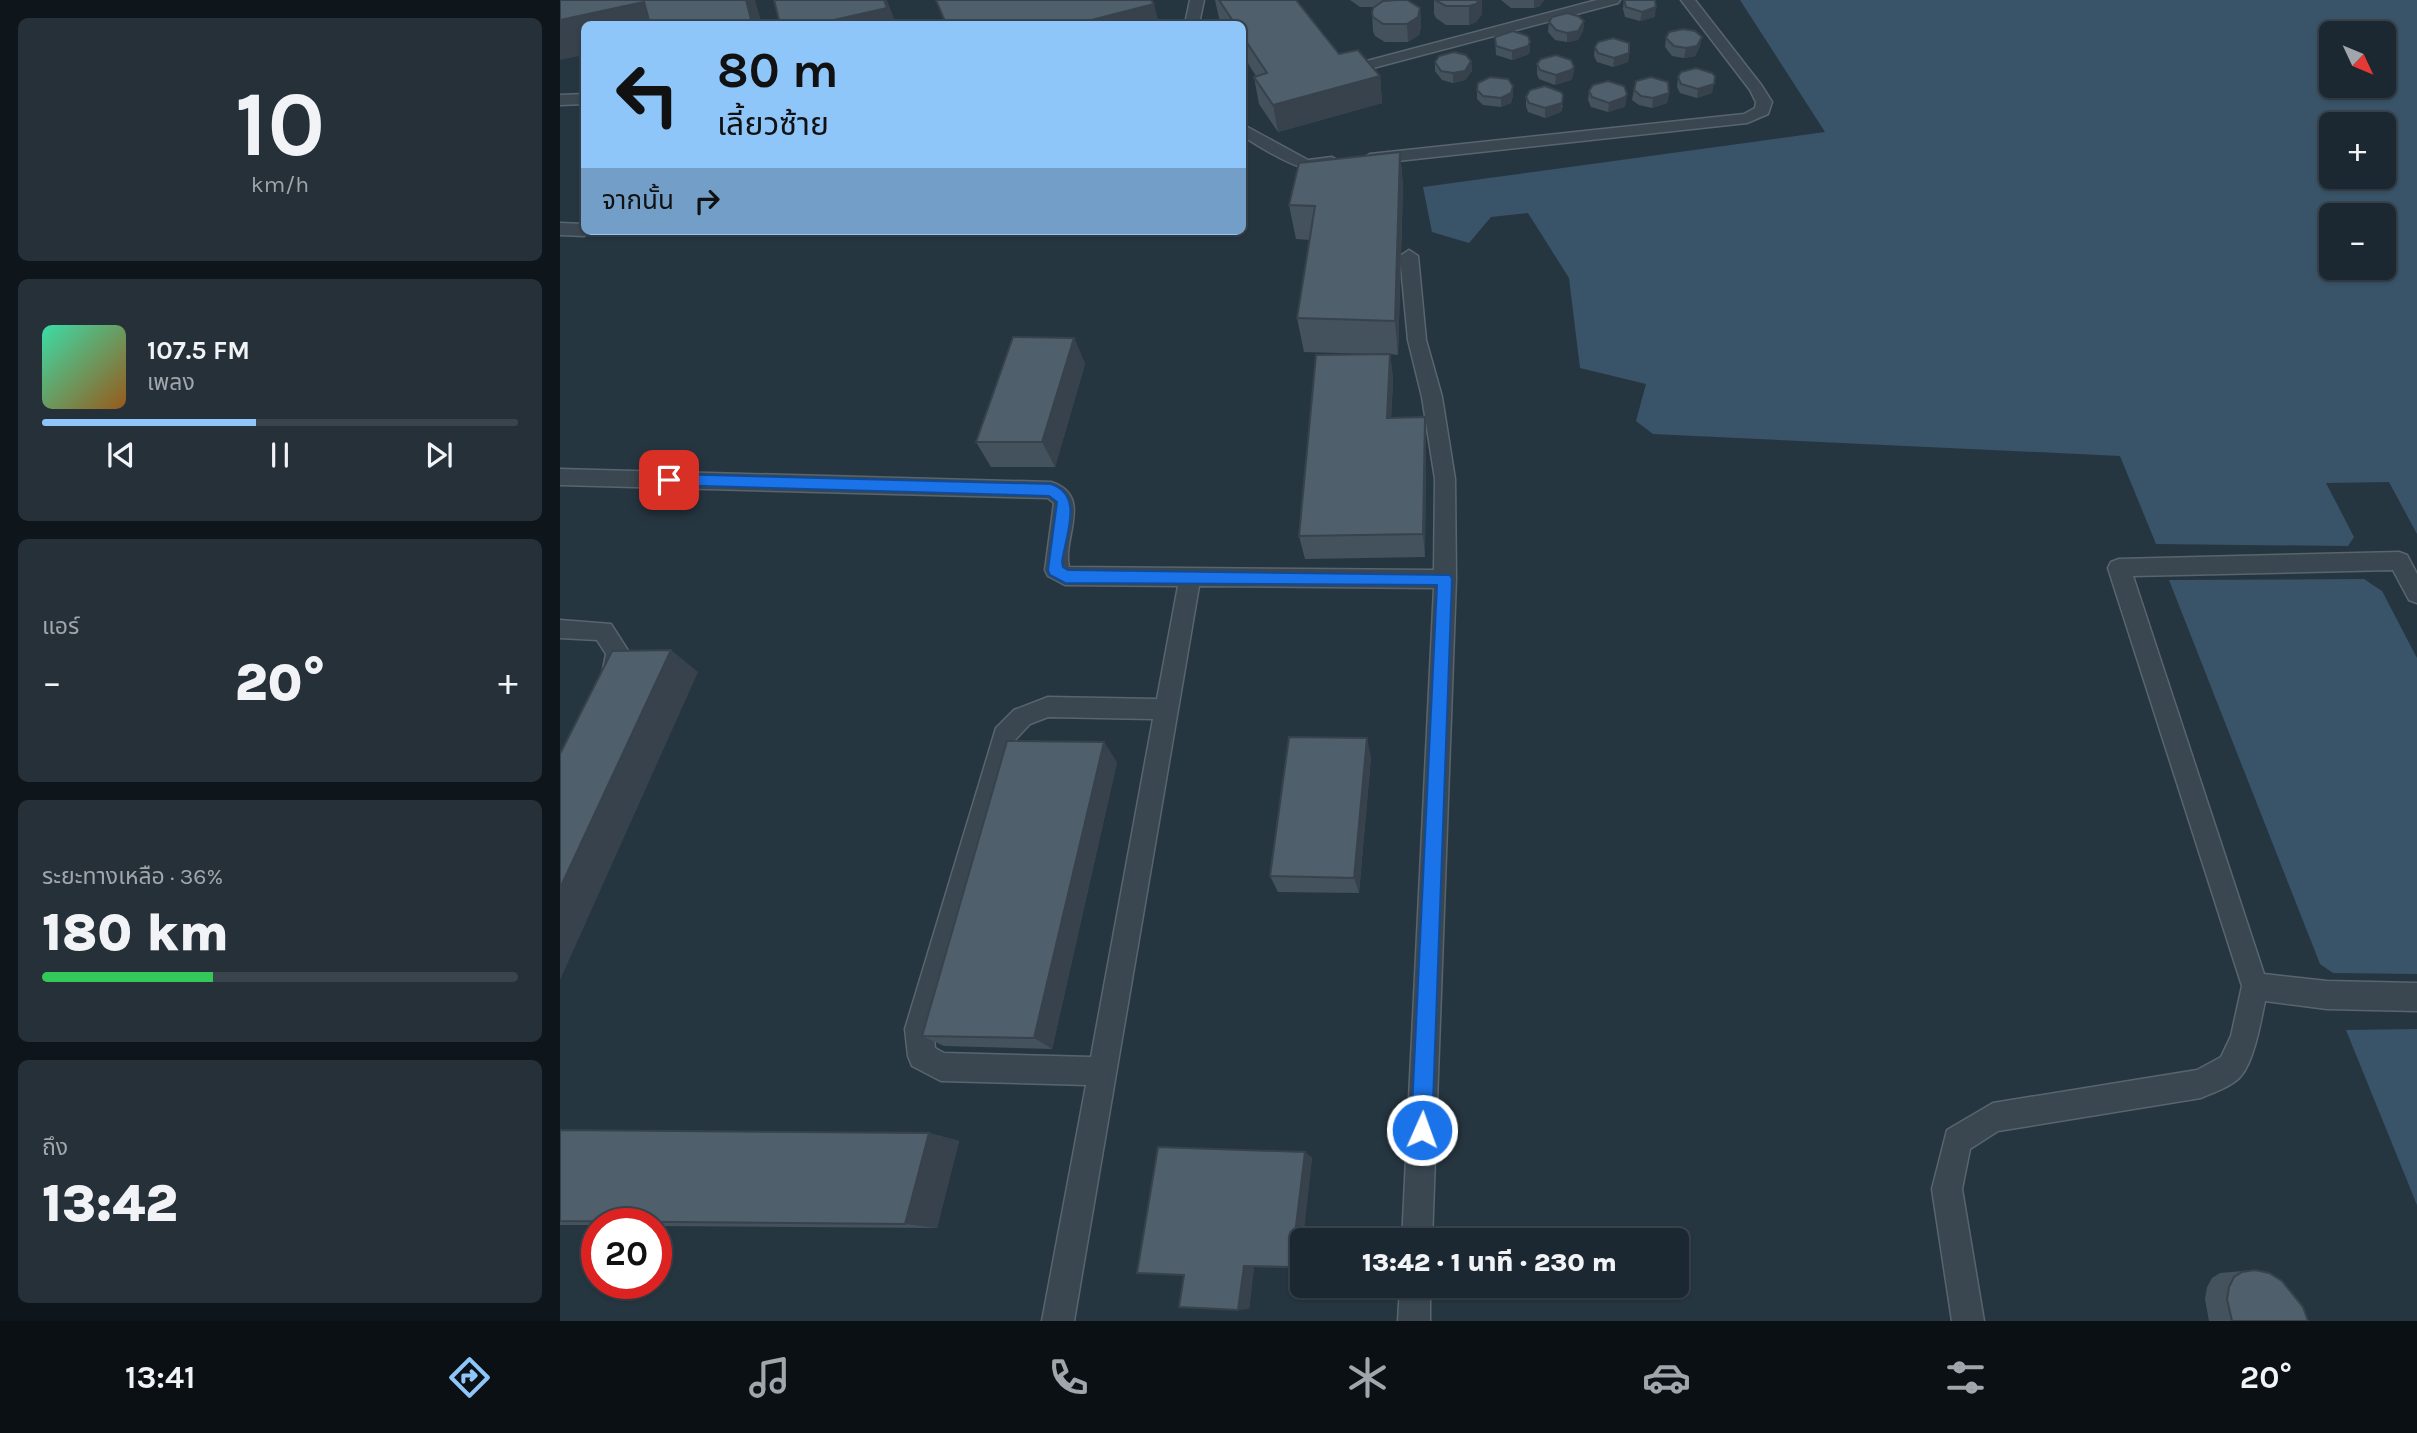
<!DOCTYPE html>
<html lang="th">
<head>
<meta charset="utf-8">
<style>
	:root { --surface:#1c2831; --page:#253039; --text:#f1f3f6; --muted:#a0a6ab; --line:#3a444d; --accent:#8fc6f9 }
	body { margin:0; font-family:Karla,"Noto Sans Thai",sans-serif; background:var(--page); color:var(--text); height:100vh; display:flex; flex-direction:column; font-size:26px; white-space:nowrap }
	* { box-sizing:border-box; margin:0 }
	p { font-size:23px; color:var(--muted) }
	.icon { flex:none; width:38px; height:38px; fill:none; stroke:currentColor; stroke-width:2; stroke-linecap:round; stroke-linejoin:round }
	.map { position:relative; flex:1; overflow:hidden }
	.side { display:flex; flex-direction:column; gap:18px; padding:18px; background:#0f161b; width:560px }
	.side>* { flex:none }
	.hud { position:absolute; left:21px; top:21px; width:665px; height:214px; border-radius:10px; box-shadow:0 2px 5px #0004,0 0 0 2px var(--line); background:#8fc6f9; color:#111; overflow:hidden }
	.needle { width:46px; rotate:134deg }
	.buttons { position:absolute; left:1759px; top:21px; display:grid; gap:14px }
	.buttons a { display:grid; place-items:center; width:77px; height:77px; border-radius:10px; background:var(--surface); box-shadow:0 2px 5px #0004,0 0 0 2px var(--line); font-size:35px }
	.speed { position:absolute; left:21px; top:1208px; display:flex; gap:14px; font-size:35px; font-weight:700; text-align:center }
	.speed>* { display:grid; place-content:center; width:91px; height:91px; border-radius:50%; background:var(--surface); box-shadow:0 2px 5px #0004,0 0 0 2px var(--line); line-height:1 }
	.speed .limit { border:10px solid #d22; background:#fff; color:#111 }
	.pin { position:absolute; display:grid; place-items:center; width:60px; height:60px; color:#fff; margin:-30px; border-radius:14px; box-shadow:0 4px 10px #0006 }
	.me { position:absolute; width:77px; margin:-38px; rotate:2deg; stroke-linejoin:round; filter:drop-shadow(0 0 5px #0008) }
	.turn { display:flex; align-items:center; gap:24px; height:147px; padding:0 21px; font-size:32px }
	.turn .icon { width:91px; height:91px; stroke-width:2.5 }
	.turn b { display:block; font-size:49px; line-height:60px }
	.then { display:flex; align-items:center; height:66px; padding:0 21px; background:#0003; gap:14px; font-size:26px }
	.big { font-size:52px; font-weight:800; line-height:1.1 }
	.side .widget { flex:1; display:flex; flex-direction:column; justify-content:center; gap:10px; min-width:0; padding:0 24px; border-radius:10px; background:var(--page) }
	.side .dial { align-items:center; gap:0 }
	.dial b { font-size:91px; line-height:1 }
	.song { display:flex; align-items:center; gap:21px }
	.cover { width:84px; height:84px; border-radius:10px; background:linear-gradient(135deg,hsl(160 70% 55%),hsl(30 70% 35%)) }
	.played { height:7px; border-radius:4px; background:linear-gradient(90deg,var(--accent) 45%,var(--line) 45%) }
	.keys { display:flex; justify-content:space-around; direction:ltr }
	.heat { display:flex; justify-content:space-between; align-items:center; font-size:38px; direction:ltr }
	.charge { height:10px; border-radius:5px; background:linear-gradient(90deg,#34c759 36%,var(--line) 0) }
	.trip { position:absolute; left:730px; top:1228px; width:399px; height:70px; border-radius:10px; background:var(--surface); box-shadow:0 2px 5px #0004,0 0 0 2px var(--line); font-weight:800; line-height:70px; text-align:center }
	.menu { display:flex; height:112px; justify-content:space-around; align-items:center; background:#0b1014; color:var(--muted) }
	.menu .icon { width:49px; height:49px }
	.menu .on { color:var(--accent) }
	.menu b { font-size:32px; color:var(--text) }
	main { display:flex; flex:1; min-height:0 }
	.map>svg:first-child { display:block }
</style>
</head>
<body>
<main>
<section class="side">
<div class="widget dial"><b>10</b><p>km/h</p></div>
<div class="widget">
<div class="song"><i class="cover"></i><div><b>107.5 FM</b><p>เพลง</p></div></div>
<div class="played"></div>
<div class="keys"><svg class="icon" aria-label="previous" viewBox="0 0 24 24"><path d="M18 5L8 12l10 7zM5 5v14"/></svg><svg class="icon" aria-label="pause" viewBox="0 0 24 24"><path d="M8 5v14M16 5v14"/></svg><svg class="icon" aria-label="next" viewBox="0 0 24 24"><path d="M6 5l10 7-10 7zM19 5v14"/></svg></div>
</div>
<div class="widget"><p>แอร์</p>
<div class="heat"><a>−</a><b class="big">20°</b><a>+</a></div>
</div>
<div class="widget"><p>ระยะทางเหลือ · 36%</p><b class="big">180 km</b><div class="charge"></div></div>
<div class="widget"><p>ถึง</p><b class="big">13:42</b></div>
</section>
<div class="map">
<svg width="1857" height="1321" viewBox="0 0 1857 1321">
	<rect width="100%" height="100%" fill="#263641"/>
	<g fill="#395468" fill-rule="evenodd">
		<path d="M1180 0H1857V534L1829 482 1766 483 1794 537 1788 546 1596 544 1560 456 1093 434 1076 421 1086 384 1020 368 1009 278 968 213 931 217 909 243 872 232 863 187 1265 132ZM1771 33H1824V86H1771ZM1771 124H1824V177H1771ZM1771 215H1824V268H1771Z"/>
		<polygon points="1804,579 1822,591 1857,658 1857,974 1773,973 1760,964 1609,580"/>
		<polygon points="1857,1029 1857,1205 1786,1030"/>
	</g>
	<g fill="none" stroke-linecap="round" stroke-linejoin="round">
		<g stroke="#58656e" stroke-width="3">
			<g id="service">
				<polygon points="630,0 644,0 639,24 625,24"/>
				<polygon points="1037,0 1060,0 1058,3 813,68 803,68 800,65 803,62"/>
				<polygon points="1121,0 1135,0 1202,86 1212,102 1208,114 1187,123 810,164 802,159 810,154 1184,114 1195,108 1196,102 1190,90"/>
				<polygon points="24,94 24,104 0,105 0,95"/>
				<path d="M682 124 748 160 772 157 780 162C756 187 705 149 682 136Z"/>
				<polygon points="0,223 24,224 24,231 32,231 24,236 0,235"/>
				<path d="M849 250 858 256 866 340 882 397 895 479 896 579 872 1241H842L874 588 639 586 514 1321H482L526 1085 381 1081 352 1066 348 1056 345 1029 436 728 454 710 488 697 597 699 618 586 505 585 488 576 485 570 494 503 488 498 0 485V469L491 482C534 496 502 537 509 567L874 570 875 479 862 397 848 340 840 256ZM488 717 593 719 531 1057 384 1053 375 1048 373 1029 454 741 470 724Z"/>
				<path d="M1839 552 1847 555 1857 574V603L1849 600 1833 570 1573 576 1704 974 1767 981 1857 983V1011L1767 1009 1705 1001C1701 1021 1694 1061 1681 1076 1673 1086 1652 1093 1641 1098L1438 1131 1410 1149 1402 1189 1424 1321H1392L1372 1189 1387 1130 1433 1103 1637 1070 1661 1057 1671 1036 1682 986 1548 568 1551 562 1559 559Z"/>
				<polygon points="0,620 51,624 69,652 61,687 53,690 45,687 41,680 46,654 37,640 0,638"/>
				<polygon points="840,1286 870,1286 870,1321 838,1321"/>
			</g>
		</g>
		<use href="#service" fill="#3a4751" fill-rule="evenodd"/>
	</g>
	<g fill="#44525d">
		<polygon points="655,0 736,0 779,54 820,76 822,103 718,132 699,104 694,77 696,76 682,54 682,24 663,24 659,18"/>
		<polygon points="790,0 847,0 860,8 861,27 859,35 848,42 825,42 815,36 813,31 812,13 814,7 800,7"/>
		<polygon points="874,0 922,0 922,14 916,22 909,25 886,25 876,18 874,14"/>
		<polygon points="941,0 984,0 980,6 974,8 951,8"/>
		<polygon points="1064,0 1095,17 1080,21 1065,17 1063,9"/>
		<polygon points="1024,21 1023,31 1018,40 1007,42 995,40 988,32 989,22"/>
		<polygon points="935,37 970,52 967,55 952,60 936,55"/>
		<polygon points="1106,38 1140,46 1135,56 1124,58 1112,56 1105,47"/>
		<polygon points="1035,47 1069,53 1068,62 1053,67 1037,62 1034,56"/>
		<polygon points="911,61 912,71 905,80 893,83 882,80 875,71 875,62"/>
		<polygon points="977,64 1014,67 1013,76 1011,80 995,85 979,79 977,74"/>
		<polygon points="1118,77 1152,93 1137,98 1120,93 1117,87"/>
		<polygon points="953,86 953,95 951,103 941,107 923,105 917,99 917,90"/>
		<polygon points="1074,90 1109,93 1107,103 1092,108 1079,105 1072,100"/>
		<polygon points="1029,91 1066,103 1064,107 1048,112 1031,107 1028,100"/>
		<polygon points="966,97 1003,105 1001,112 985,118 968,112 966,106"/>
		<polygon points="840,152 843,186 838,355 830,354 833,379 831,418 866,442 865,557 745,559 739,536 811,354 744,352 737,318 750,240 736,239 729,205"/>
		<polygon points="514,338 525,364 495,467 431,467 416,442"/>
		<polygon points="811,757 799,893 718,892 710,876"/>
		<polygon points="557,762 492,1049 384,1046 362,1036"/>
		<polygon points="0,1130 369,1133 399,1141 377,1228 96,1226 96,1223 37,1223 37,1225 0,1225"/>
		<polygon points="745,1152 752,1158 742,1241 740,1268 694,1267 689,1309 619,1307"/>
		<polygon points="1695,1270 1748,1321 1649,1321 1645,1299 1647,1287 1652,1278 1660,1273"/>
	</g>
	<g fill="#37424c">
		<polygon points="186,0 195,0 202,24 186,24"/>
		<polygon points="324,0 327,0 336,24 256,24"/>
		<polygon points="919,0 922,0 922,14 916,22 909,25 909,6"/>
		<polygon points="974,0 984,0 980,6 974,8"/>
		<polygon points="84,2 98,24 24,24 24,55 0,60 0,20"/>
		<polygon points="594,4 599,24 516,24"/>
		<polygon points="1096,7 1095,17 1080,21 1082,12"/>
		<polygon points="860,8 861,27 859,35 848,42 847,24"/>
		<polygon points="1024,21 1023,31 1018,40 1007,42 1007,33"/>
		<polygon points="1142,37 1140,46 1135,56 1124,58 1126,48"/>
		<polygon points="970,42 970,52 967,55 952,60 952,51"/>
		<polygon points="1069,53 1068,62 1053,67 1054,58"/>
		<polygon points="911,61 912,71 905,80 893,83 893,73"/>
		<polygon points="1014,67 1013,76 1011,80 995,85 996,75"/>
		<polygon points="820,76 822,103 718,132 713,105"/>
		<polygon points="1154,84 1152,93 1137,98 1138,89"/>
		<polygon points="953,86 953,95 951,103 941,107 941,98"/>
		<polygon points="1109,93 1107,103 1092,108 1093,98"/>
		<polygon points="1067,94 1066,103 1064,107 1048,112 1049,103"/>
		<polygon points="1003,95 1001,112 985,118 985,108"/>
		<polygon points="840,152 843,186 838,355 835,321"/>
		<polygon points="514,338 525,364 495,467 482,442"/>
		<polygon points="830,354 833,379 830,443 827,418"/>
		<polygon points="865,417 866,442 865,557 863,534"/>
		<polygon points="111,650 138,672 0,980 0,888"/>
		<polygon points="807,738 811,757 799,893 794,878"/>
		<polygon points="544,742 557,762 492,1049 474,1038"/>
		<polygon points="369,1133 399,1141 377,1228 345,1224"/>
		<polygon points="745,1152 752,1158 743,1241 742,1241 740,1268 731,1267"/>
		<polygon points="684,1266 694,1267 689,1309 678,1310"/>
	</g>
	<g fill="#4f5f6c" stroke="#37424c" stroke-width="2">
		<polygon points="0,0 186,0 192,23 186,24 90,24 84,2 0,20"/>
		<polygon points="214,0 324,0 327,8 256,24 220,24"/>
		<polygon points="376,0 591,0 594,4 516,24 386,24"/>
		<polygon points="659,0 736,0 779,54 798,50 820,76 713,105 694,77 707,73 682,35 682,24 675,24"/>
		<polygon points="837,0 847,0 860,8 858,17 847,24 823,24 813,17 812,13 813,8 823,1"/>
		<polygon points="875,0 919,0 916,4 909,6 886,6"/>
		<polygon points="1064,0 1095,0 1096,7 1082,12 1066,7"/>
		<polygon points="1007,13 1018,16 1024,21 1018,31 1007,33 996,30 989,22 992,17"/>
		<polygon points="1123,29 1135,31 1142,37 1137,46 1126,48 1114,46 1106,38 1109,32"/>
		<polygon points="953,31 968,36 970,42 968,46 952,51 936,46 935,37"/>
		<polygon points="1053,38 1069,43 1069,53 1054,58 1038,53 1035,47 1038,42"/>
		<polygon points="894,52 906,55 911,61 905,71 893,73 881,71 875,62 879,56"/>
		<polygon points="996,55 1011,60 1014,67 1011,70 996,75 980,70 977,64 981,59"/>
		<polygon points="1136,68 1152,73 1155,76 1154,84 1138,89 1121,84 1118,77 1121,72"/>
		<polygon points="930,77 948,79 953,86 951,93 941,98 923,96 917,90 918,83"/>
		<polygon points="1091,77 1108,82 1109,93 1093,98 1081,96 1074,90 1076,81"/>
		<polygon points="1048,81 1064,86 1067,94 1065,97 1049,103 1032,97 1029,91 1033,85"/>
		<polygon points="985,86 1001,92 1003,95 1002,103 985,108 969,103 966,97 970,90"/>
		<polygon points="840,152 835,321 737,318 755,206 729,205 739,163"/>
		<polygon points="453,337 514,338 482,442 416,442"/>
		<polygon points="830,354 827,418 865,417 863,534 739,536 756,355"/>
		<polygon points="111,650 0,888 0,754 52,651"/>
		<polygon points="729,737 807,738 794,878 710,876"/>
		<polygon points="447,741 544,742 474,1038 362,1036"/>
		<polygon points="0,1130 369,1133 345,1224 0,1221"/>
		<polygon points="598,1147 745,1152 731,1267 684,1266 678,1310 619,1307 624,1275 577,1273"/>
		<polygon points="1695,1270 1709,1273 1722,1281 1743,1307 1748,1321 1672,1321 1667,1299 1669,1287 1674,1277 1682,1272"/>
	</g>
	<path fill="#1a73e8" stroke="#114b97" stroke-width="2" d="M109 474 491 484C524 495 506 534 502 562L503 567 508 570 890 575 892 579 872 1130 869 1138 862 1141 854 1138 851 1130 877 585 505 583 490 575 488 570 497 502 489 496 109 485 102 480Z"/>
</svg>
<div class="buttons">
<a><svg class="needle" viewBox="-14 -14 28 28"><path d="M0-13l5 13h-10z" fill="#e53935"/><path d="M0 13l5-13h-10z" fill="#a0a6ab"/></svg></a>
<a>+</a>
<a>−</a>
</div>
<div class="speed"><div class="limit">20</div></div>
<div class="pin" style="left:109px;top:480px;background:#d93025"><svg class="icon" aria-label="arrive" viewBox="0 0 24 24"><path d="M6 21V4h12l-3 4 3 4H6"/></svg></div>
<svg class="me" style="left:862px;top:1130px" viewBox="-20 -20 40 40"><circle r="17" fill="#1a73e8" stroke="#fff" stroke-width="3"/><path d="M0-11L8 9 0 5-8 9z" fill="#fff"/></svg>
<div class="trip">13:42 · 1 นาที · 230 m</div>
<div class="hud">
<div class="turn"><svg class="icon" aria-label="left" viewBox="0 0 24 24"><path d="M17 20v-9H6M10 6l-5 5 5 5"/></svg><div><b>80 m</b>เลี้ยวซ้าย</div></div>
<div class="then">จากนั้น<svg class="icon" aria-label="right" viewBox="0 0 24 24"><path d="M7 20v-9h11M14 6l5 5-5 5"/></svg></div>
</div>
</div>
</main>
<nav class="menu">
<b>13:41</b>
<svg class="icon on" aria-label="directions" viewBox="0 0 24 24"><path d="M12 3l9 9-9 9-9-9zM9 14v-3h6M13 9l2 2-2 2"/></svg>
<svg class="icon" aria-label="music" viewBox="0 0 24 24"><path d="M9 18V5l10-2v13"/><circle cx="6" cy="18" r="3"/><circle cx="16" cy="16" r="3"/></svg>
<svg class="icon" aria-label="phone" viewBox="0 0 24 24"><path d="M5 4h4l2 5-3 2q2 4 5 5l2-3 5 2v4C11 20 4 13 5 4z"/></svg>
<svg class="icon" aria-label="climate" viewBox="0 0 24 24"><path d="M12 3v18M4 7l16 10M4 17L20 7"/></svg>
<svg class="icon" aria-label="car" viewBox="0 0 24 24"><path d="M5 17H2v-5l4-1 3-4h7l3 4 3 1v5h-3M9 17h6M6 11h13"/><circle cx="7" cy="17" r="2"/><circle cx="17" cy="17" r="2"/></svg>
<svg class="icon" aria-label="filters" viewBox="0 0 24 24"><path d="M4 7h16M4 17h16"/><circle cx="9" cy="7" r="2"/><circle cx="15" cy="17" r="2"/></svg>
<b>20°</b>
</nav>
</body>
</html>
